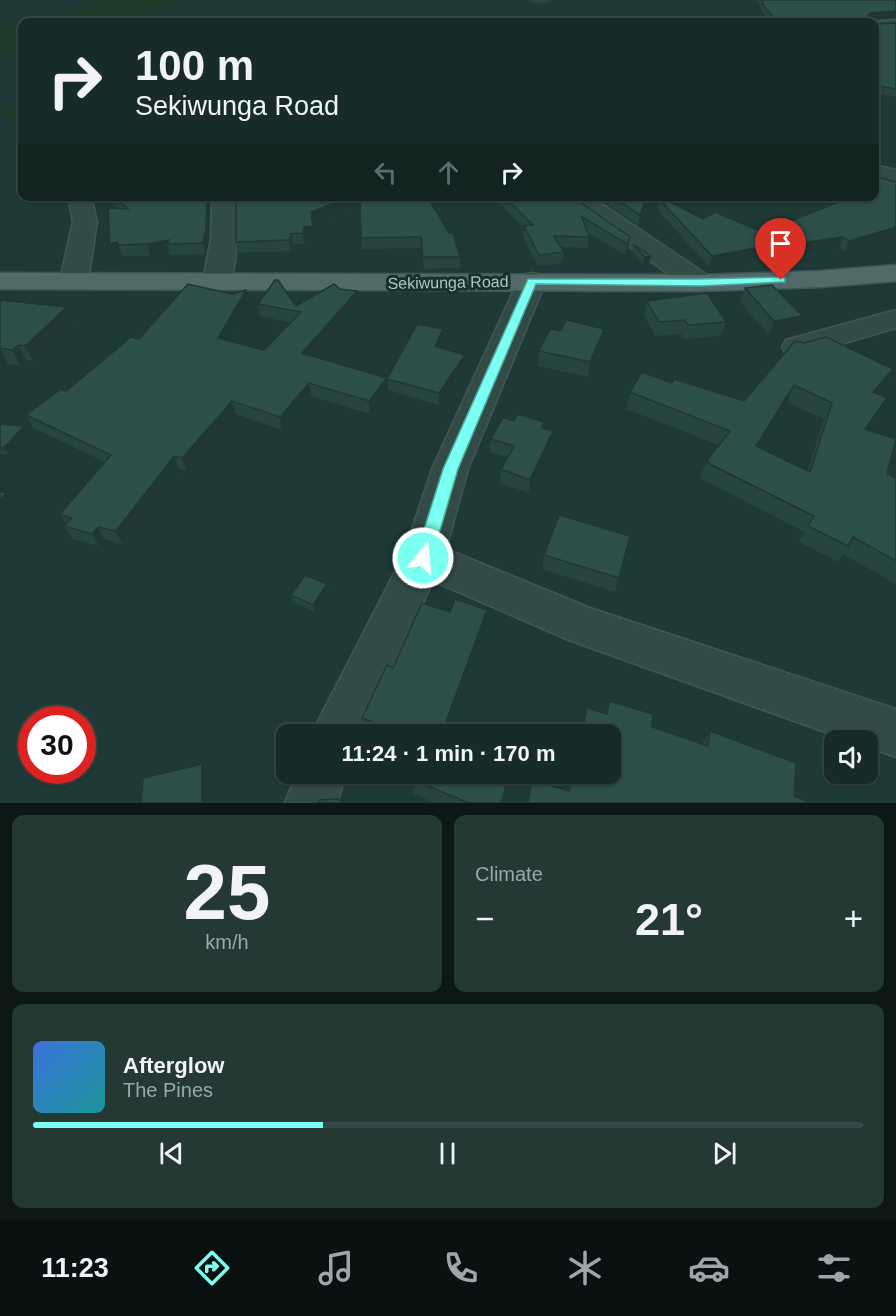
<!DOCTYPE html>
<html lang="en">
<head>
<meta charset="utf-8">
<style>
	:root { --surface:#172c28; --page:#243834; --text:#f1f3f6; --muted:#9ea7a8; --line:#364845; --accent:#7afff0 }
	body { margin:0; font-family:Helvetica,sans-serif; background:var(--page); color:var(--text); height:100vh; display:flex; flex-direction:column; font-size:22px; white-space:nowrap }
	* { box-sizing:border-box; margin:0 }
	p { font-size:20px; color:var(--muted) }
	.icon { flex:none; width:33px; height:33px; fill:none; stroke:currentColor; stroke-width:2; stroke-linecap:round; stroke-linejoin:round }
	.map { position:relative; height:803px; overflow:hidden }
	.details { display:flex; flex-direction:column; gap:12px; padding:12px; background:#0d1816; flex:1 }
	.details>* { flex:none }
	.guide { position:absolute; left:18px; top:18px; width:861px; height:183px; border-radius:12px; box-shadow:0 2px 4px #0004,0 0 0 2px var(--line); background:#172c28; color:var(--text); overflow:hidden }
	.tools { position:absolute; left:824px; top:730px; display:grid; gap:12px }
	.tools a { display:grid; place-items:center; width:54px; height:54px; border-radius:12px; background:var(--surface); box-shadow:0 2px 4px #0004,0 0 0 2px var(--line); font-size:30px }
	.speed { position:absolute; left:18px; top:706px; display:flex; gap:12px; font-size:30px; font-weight:700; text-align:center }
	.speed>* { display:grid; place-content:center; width:78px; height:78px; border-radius:50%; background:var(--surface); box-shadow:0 2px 4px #0004,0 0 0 2px var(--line); line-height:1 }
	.speed .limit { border:9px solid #d22; background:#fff; color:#111 }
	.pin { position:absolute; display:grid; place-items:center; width:51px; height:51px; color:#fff; margin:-62px -26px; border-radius:50% 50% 50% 0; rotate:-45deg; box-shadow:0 0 6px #0007 }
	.pin .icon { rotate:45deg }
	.me { position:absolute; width:66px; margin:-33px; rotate:17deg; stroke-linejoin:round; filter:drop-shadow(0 0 4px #0008) }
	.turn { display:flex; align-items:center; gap:21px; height:126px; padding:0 18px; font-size:27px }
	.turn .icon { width:78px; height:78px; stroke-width:2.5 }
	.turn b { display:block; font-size:42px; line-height:51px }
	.lanes { display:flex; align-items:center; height:57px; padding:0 18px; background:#0003; justify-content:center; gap:30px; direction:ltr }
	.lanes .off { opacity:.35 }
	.big { font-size:45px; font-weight:800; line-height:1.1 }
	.details .widget { flex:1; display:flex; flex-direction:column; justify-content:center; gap:9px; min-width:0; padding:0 21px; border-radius:12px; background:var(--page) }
	.details .dial { align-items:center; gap:0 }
	.dial b { font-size:78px; line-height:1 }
	.song { display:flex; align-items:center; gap:18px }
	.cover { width:72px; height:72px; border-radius:9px; background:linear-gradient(135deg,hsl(220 70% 55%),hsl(180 70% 35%)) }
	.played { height:6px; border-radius:3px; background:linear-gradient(90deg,var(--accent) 35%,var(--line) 35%) }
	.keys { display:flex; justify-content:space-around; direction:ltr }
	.heat { display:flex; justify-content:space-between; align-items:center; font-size:33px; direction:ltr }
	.details .tiles { flex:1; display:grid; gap:12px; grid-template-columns:1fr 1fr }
	.widget:last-child { grid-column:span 2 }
	.trip { position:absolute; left:276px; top:724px; width:345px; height:60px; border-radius:12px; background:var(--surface); box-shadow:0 2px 4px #0004,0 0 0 2px var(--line); font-weight:800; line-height:60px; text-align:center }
	.tab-bar { display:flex; height:96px; justify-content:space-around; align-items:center; background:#091210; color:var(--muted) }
	.tab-bar .icon { width:42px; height:42px }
	.tab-bar .current { color:var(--accent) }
	.tab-bar b { font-size:27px; color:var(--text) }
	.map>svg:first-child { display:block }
</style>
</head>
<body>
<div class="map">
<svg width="896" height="803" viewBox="0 0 896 803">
	<rect width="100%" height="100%" fill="#1f3a36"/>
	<g fill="#213b2b">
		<polygon points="98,0 174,0 183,2 167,5 125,22 26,22 62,16"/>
		<polygon points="22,23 22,52 0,56 0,27"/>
		<polygon points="22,102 22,128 6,120 0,110"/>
	</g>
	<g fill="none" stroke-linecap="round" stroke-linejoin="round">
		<g stroke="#3f5754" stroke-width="3">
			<g id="minor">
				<polygon points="896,20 896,28 874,29 874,22 868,22"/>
				<polygon points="874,165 896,170 896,184 874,178"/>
				<polygon points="68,196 91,196 97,222 88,280 84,286 74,288 64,286 60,280 73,222"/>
				<path d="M210 196H233L236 200C236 223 240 267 227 286L217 288 207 286 203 280 211 239 212 200Z"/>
				<polygon points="562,196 590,196 710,277 714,283 710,289 700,291 690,289 565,201"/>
				<polygon points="532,273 542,275 546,281 468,469 446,549 590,608 896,709 896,757 867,747 867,741 850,741 569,640 433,581 361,735 311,735 403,556 432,469 518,281 522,275"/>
				<polygon points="896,310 896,328 797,357 786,354 782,347 786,340"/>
				<polygon points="296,774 346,774 337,803 285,803"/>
			</g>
		</g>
		<g stroke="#3f5754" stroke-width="3">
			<polygon id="major" points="896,265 896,281 821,287 700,291 0,289 0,273 700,275 821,271"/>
		</g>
		<use href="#minor" fill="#334b47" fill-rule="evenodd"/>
		<use href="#major" fill="#506b67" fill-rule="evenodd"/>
	</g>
	<g fill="#274440" fill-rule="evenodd">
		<polygon points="530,0 551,0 545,4 530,2"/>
		<polygon points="758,0 896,0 896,18 875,19 877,24 896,23 896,97 874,93 874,22 770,22 762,12"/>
		<polygon points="896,182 845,252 839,248 781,256 780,254 709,267 658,210 660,200 703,219 767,234 768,230 842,201 829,196 874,196"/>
		<polygon points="108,196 209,196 210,201 209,239 206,254 170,255 169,252 150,256 122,256 121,254 114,255 110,244 119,208 109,199"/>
		<polygon points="235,196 455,196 430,202 460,257 460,268 424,269 421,248 362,249 360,205 312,223 314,237 306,238 305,244 293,245 291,251 238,253 236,242"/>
		<polygon points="493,196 571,196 630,237 628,248 625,255 587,232 589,237 587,248 561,247 564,252 562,263 538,266 523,237 524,228"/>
		<polygon points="595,196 650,196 638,225"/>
		<polygon points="633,244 651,256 649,263 643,264 632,251"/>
		<polygon points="745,288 798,330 769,335 740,302"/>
		<polygon points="246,290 249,302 228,340 264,350 291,323 260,316 258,304 296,306 359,303 313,356 387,378 388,391 370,414 311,396 282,430 235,414 187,471 179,469 122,544 104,539 99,546 72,539 64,526 66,524 60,514 105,462 33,428 26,415 66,391 139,339 232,294"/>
		<polygon points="0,300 67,307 74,322 33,361 26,360 20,366 8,364 0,371"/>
		<polygon points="647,301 726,322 721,336 684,339 681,334 655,336 644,315"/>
		<polygon points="443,340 440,348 465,367 439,405 388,390 387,379"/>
		<path d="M795 341 893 369 884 385 877 394 887 398 878 414 867 429 887 474 896 478V584L843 554 838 562 799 542 805 532 700 478 706 462 719 445 626 409 630 392 672 383 744 401ZM787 402 824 419 807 471 759 448Z"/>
		<polygon points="602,343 588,377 538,366 539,351"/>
		<polygon points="514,421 544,422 543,429 553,431 551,445 529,493 500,483 501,469 507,457 490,452 491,439"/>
		<polygon points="0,424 29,434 9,455 0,454"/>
		<polygon points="630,536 615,592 542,569 544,555"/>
		<polygon points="327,584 329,591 315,612 293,602 291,595"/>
		<polygon points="486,627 368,734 364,733 362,718 393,668"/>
		<polygon points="609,701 652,727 702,745 710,731 796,763 568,790 571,774 610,774 610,735 580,735 587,708 605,713"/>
		<polygon points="391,774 474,774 503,803 435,803 414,794 413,782"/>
	</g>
	<g fill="#203734">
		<polygon points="896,11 896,18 868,20 868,15 870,13"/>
		<polygon points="207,196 209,196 210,201 209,239 206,254 203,243"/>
		<polygon points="353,196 361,196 361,204 312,223 311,212"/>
		<polygon points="424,196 455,196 425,204"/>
		<polygon points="647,196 650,196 638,225 640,215"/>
		<polygon points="313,226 314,237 306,238 305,244 303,233 304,227"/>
		<polygon points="896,227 896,236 845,252 849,241"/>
		<polygon points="291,234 293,245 291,251 289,240"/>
		<polygon points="630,237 628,248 625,255 627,244"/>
		<polygon points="843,237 839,248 781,256 785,245"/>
		<polygon points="169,240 167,244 169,252 150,256 147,244"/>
		<polygon points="117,242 121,254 114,255 110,244"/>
		<polygon points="783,243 780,254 709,267 712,256"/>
		<polygon points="651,256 649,263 643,264 645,257"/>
		<polygon points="246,290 249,302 222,350 218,338"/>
		<polygon points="357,291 359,303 304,366 302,353"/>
		<polygon points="67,307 74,322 33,361 25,346"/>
		<polygon points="803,316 798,330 769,335 774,321"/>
		<polygon points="443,329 443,340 435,358 435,346"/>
		<polygon points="604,329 602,343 588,377 590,362"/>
		<polygon points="18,345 26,360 20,366 12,350"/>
		<polygon points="0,348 8,364 0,371"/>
		<polygon points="465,355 465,367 439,405 439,393"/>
		<polygon points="893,369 884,385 864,408 873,392"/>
		<polygon points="387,378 388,391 370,414 369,401"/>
		<polygon points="309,383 311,396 282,430 280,417"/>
		<polygon points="794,385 787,402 750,463 756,446"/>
		<polygon points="887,398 878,414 856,445 865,429"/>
		<polygon points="232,401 235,414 187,471 182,458"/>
		<polygon points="24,426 29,434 9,455 4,448"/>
		<polygon points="553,431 551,445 529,493 530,480"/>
		<polygon points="174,456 179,469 122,544 116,531"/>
		<polygon points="6,492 10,500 0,518 0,502"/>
		<polygon points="98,527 104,539 99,546 92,534"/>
		<polygon points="327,584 329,591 315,612 313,605"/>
		<polygon points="487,610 486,627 447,735 441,735"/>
		<polygon points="202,764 209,776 209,803 202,803"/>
	</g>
	<g fill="#2d4f4a" stroke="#203734" stroke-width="1.5" fill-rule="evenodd">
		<polygon points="762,0 896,0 896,11 870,13 868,15 874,18 877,24 896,23 896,89 874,85 874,22 777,22 764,6"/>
		<polygon points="334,19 358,22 327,22"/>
		<polygon points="874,176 896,182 896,227 849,241 843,237 785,245 783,243 712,256 660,200 662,198 703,219 715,212 779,239 768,230 854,196 874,196"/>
		<polygon points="114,196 207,196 206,228 203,243 167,244 169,240 147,244 118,245 117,242 110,244 108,208 128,209"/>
		<polygon points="236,196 353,196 311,212 313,226 304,227 303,233 291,234 289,240 236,242"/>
		<polygon points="360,196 427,196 449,233 453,233 460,257 423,257 421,237 361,238"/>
		<polygon points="504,196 571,196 630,237 627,244 582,217 589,237 554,236 564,252 539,255 524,226 533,225"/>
		<polygon points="612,196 647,196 640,215"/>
		<polygon points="633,244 651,256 645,257"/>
		<polygon points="275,280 278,280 296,306 334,284 340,289 357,291 302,353 387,378 369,401 309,383 280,417 232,401 182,458 174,456 116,531 98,527 92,534 64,526 72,518 60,514 111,455 26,415 61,389 66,391 131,337 139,339 188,284 232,294 246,290 218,338 264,350 301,312 258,304"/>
		<polygon points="772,285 803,316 774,321 745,288"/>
		<polygon points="707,293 726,322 688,325 685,320 659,322 647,301"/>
		<polygon points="0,300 67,307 25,346 18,345 12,350 0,348"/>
		<polygon points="566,320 604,329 590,362 539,351 550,329 561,331"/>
		<polygon points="417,324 443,329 435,346 465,355 439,393 387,379"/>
		<path d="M826 337 893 369 873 392 887 398 865 429 896 439 887 474 896 478V561L853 537 848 546 808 526 814 516 706 462 730 431 630 392 642 372 672 383 674 379 744 401 795 341 804 343ZM794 385 832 403 810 472 756 446Z"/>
		<polygon points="517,414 544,422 542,428 553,431 530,480 501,469 514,446 491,439 503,417 514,421"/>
		<polygon points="0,424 24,426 4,448 0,447"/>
		<polygon points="0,492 6,492 0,502"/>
		<polygon points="559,515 630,536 619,578 544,555"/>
		<polygon points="305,575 327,584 313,605 291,595"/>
		<polygon points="455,599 487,610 441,735 368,735 373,722 362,718 387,665 393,668 422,603 450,612"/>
		<polygon points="609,701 653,714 652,727 708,746 710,731 796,763 794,796 812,803 528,803 532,780 569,791 572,774 610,774 610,735 581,735 587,708 607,714"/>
		<polygon points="202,764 202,803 141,803 143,778"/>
		<polygon points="415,774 474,774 506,787 501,803 469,803 413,780"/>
		<polygon points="337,799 345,803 318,803 320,800"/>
	</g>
	<polygon fill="#7afff0" stroke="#4fa69c" stroke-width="1.5" points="781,277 785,278 785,282 700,286 536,284 458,469 432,558 429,563 423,565 417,563 415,558 443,469 528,279 700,279"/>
	<g text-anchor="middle" stroke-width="6" stroke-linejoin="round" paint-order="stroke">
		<g font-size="16" fill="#adc7c4" stroke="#182f2c">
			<text transform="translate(448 282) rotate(-1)" y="6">Sekiwunga Road</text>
		</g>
	</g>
</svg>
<div class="tools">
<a><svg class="icon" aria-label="sound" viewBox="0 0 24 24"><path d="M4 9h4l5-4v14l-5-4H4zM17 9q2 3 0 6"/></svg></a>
</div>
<div class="speed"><div class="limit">30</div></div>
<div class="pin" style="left:781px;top:280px;background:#d93025"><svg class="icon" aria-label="arrive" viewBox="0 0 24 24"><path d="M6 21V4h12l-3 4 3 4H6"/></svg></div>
<svg class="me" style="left:423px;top:558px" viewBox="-20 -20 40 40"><circle r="17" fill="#7afff0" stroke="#fff" stroke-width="3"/><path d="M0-11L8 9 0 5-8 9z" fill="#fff"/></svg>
<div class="trip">11:24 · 1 min · 170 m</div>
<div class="guide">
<div class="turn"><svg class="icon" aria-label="right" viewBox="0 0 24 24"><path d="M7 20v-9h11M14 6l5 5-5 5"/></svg><div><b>100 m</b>Sekiwunga Road</div></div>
<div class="lanes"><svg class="icon off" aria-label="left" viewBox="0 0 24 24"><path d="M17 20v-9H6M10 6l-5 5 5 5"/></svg><svg class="icon off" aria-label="ahead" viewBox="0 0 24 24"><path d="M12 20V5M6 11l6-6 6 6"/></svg><svg class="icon" aria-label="right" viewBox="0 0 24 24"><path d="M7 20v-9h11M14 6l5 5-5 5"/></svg></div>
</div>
</div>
<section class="details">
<div class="tiles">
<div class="widget dial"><b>25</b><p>km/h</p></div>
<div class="widget"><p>Climate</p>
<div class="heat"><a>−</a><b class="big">21°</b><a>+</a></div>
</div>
<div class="widget">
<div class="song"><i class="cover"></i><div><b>Afterglow</b><p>The Pines</p></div></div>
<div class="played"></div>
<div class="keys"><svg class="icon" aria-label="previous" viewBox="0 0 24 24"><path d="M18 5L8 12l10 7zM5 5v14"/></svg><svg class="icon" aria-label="pause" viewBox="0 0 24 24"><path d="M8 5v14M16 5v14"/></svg><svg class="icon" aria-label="next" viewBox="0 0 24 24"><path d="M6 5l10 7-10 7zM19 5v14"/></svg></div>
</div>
</div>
</section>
<nav class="tab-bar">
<b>11:23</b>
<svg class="icon current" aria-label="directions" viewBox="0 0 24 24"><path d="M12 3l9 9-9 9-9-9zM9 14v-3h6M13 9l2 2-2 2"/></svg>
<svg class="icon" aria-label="music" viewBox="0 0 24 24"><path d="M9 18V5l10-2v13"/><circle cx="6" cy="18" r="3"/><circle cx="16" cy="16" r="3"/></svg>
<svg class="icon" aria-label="phone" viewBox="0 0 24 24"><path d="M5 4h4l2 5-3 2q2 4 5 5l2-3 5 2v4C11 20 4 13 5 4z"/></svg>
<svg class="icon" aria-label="climate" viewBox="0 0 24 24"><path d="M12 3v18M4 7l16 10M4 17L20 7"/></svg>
<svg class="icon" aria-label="car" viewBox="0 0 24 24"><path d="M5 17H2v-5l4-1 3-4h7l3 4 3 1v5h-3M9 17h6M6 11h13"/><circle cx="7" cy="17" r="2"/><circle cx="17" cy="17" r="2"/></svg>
<svg class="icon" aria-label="filters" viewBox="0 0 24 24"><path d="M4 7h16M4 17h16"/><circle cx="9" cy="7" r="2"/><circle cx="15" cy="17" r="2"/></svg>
</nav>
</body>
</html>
